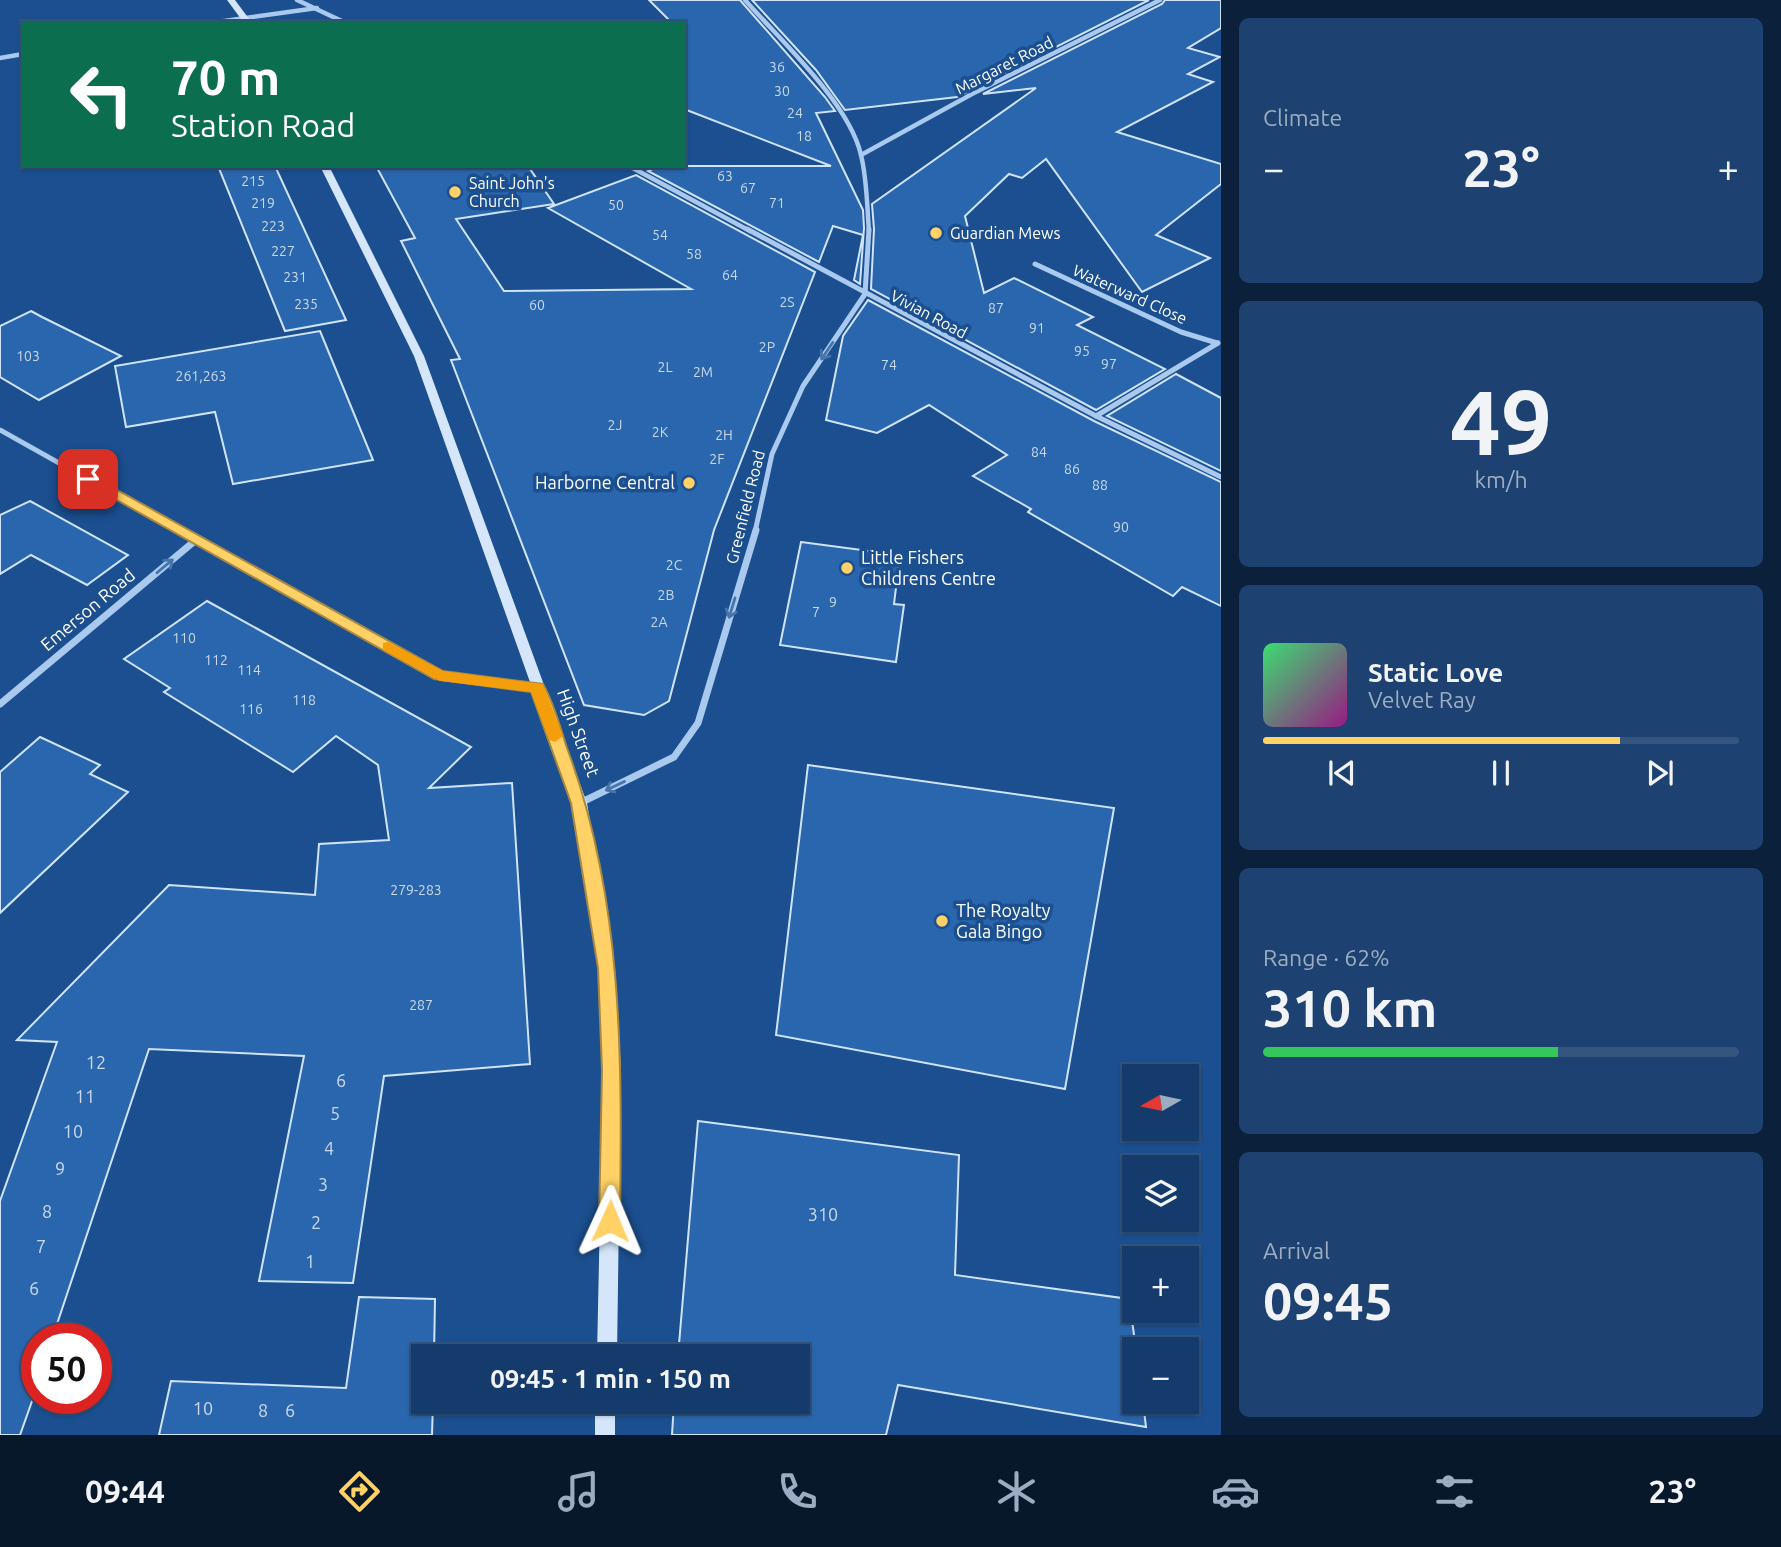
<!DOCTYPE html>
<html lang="en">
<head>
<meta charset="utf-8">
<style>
	:root { --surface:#143b6b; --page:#1d4271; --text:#f1f3f6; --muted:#9dadc1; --line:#33557e; --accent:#ffd166 }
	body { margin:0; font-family:Ubuntu,sans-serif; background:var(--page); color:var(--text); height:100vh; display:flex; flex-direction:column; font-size:26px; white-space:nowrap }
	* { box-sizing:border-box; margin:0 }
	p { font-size:23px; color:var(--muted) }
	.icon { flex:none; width:38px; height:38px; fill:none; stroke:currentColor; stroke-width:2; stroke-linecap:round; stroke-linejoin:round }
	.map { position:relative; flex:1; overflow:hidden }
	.drawer { display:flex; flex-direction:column; gap:18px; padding:18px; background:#0b203b; width:560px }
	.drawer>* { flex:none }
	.banner { position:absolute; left:21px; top:21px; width:665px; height:147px; border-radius:0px; box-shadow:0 2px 5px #0004,0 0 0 2px var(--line); background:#0b6e4f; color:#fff; overflow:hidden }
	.needle { width:46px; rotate:261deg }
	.buttons { position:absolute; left:1122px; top:1064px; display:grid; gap:14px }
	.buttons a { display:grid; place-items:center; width:77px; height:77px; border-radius:0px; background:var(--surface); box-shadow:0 2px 5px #0004,0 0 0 2px var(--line); font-size:35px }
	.speed { position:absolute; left:21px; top:1323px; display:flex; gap:14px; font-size:35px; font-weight:700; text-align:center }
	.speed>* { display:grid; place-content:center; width:91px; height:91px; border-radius:50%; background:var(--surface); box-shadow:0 2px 5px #0004,0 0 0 2px var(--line); line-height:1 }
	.speed .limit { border:10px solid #d22; background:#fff; color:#111 }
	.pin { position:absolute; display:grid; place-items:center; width:60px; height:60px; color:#fff; margin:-30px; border-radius:14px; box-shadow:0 4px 10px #0006 }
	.me { position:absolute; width:77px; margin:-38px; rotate:1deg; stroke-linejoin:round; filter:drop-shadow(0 0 5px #0008) }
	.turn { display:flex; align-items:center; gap:24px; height:147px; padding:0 35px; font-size:32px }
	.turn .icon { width:91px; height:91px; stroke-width:2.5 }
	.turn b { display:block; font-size:49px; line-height:60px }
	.big { font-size:52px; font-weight:700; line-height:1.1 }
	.drawer .tile { flex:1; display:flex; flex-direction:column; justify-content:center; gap:10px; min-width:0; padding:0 24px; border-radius:10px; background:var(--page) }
	.drawer .dial { align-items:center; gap:0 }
	.dial b { font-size:91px; line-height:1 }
	.song { display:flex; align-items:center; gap:21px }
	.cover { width:84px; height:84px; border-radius:10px; background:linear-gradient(135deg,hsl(140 70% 55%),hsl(310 70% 35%)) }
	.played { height:7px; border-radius:4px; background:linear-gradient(90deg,var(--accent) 75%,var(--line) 75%) }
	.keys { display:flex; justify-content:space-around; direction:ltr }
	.heat { display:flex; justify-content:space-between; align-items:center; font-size:38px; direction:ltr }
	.charge { height:10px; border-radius:5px; background:linear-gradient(90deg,#34c759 62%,var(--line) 0) }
	.trip { position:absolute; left:411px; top:1344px; width:399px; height:70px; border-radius:0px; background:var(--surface); box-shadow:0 2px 5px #0004,0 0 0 2px var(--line); font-weight:700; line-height:70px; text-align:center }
	.menu { display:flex; height:112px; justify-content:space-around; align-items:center; background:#08182b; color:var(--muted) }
	.menu .icon { width:49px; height:49px }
	.menu .on { color:var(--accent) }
	.menu b { font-size:32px; color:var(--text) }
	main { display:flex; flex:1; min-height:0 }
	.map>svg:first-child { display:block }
</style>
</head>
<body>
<main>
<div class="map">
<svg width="1221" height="1435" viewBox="0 0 1221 1435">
	<rect width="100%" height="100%" fill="#1b4f8f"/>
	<g fill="#2a66ad" stroke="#cfe3fa" stroke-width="2">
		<polygon points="649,0 740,0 825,97 835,111 816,113 863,210 864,228 860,284 854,280 863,235 833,226 819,262 648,171 660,166 831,166 684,109 684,23 672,23"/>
		<polygon points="752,0 1149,0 957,97 845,110 816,70"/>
		<polygon points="1165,0 1221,0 1221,28 1188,48 1220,57 1188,74 1213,82 1117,132 1221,164 1221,184 1156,235 1210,258 1142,292 1046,159 1022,178 1009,174 965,216 984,293 1014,278 1093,317 1077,325 1165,369 1096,410 871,289 874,229 872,204 1036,88 983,94 1162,4"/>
		<polygon points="218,166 275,166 346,320 285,331"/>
		<polygon points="376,166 528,166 554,204 456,219 504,291 691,289 548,208 636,175 815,272 714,530 669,701 644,715 584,705 451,360 460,359 401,241 415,238"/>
		<polygon points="868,300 1094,421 1221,482 1221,606 1182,587 1173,596 1028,512 1031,509 973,476 1007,455 929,405 877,433 826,420 843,336"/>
		<polygon points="31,311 42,317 121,356 39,400 0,377 0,326"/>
		<polygon points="320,331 373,460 233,484 215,412 126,427 115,366"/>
		<polygon points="1176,374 1221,398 1221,471 1107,416"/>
		<polygon points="30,501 128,555 87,585 31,555 0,574 0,515"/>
		<polygon points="801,542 900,555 894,604 904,605 896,662 780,645"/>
		<polygon points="207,601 471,747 429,788 512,783 530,1064 384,1076 353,1283 259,1281 304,1056 149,1049 52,1339 37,1339 37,1387 20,1435 0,1435 0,1201 57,1042 17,1040 169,885 315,895 319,844 389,840 378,765 336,736 293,772 164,692 170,688 124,659"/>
		<polygon points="40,737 100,765 90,774 128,792 0,913 0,772"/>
		<polygon points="808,765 1114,808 1065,1089 776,1035"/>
		<polygon points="698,1121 959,1155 955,1275 1129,1299 1136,1349 1134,1402 1143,1402 1146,1427 898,1385 886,1435 672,1435 674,1402 798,1402 798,1356 678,1356"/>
		<polygon points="359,1297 435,1299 434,1356 424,1356 424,1402 433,1402 432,1435 159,1435 171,1381 346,1388"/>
	</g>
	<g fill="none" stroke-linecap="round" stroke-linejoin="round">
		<g stroke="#a9c9ee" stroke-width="4.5">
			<polyline points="297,0 346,23"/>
			<path d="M745 0C781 41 849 103 861 155 867 179 867 206 869 231"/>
			<polyline points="210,23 317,8"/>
			<polyline points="0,58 23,54"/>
			<polyline points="861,155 972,94 1160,0"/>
			<polyline points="629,166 750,231"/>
		</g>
		<g stroke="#a9c9ee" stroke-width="5">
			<polyline points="747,229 1096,416 1221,477"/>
			<polyline points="1035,264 1181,332 1217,343"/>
			<polyline points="1096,416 1218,343"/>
			<polyline points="0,430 182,532"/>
			<polyline points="755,532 772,454 803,386 865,294 869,229"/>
		</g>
		<g stroke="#a9c9ee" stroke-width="7">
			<polyline points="178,530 440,676 537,687"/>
			<polyline points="0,704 197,539"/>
			<polyline points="580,803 674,757 698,723 756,530"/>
		</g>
		<g fill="#d6e6fa" fill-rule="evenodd">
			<polygon points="227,0 235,0 252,23 244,23"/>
			<polygon points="320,166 329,166 424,356 587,803 615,968 621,1070 617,1356 597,1356 603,1070 599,968 573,803 414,356"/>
			<rect x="595" y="1402" width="20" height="33"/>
		</g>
	</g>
	<defs><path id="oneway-shaft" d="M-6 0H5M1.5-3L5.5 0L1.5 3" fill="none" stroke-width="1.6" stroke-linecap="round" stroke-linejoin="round" transform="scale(1.75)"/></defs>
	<g stroke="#4674ac">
		<use href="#oneway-shaft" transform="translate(827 351) rotate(124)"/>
		<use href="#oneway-shaft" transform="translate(165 566) rotate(-40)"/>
		<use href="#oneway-shaft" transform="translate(732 608) rotate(107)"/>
		<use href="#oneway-shaft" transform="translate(615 786) rotate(154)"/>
	</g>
	<path fill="#ffd166" stroke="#a68842" stroke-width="2" d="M83 476H92L443 671 543 684C554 703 560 727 567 748 624 900 622 1061 620 1221L617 1228 610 1231 602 1228 599 1221 602 1070 598 968 571 803 531 692 434 679 83 481Z"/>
	<polygon fill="#f59e0b" points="388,642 443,671 543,684 563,736 555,742 549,740 531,692 440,681 383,650 383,643"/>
	<g fill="#ffd166" stroke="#1b4f8f" stroke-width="2.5">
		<circle cx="455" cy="192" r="7"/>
		<circle cx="936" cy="233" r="7"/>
		<circle cx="689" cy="483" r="7"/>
		<circle cx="847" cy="568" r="7"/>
		<circle cx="942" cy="921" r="7"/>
	</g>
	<g text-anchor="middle" stroke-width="7" stroke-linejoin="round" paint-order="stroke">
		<g font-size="14" fill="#cad9ea">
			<text x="777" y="72">36</text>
			<text x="782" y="96">30</text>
			<text x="795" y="118">24</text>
			<text x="804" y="141">18</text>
			<text x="725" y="181">63</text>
			<text x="253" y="186">215</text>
			<text x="748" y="193">67</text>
			<text x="263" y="208">219</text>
			<text x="777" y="208">71</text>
			<text x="616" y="210">50</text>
			<text x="273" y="231">223</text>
			<text x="660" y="240">54</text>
			<text x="283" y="256">227</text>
			<text x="694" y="259">58</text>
			<text x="730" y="280">64</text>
			<text x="295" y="282">231</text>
			<text x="787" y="307">2S</text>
			<text x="306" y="309">235</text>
			<text x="537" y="310">60</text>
			<text x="996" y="313">87</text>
			<text x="1037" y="333">91</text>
			<text x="767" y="352">2P</text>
			<text x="1082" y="356">95</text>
			<text x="28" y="361">103</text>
			<text x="1109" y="369">97</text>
			<text x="889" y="370">74</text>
			<text x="665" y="372">2L</text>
			<text x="703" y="377">2M</text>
			<text x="201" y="381">261,263</text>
			<text x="615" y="430">2J</text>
			<text x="660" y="437">2K</text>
			<text x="724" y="440">2H</text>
			<text x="1039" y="457">84</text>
			<text x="717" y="464">2F</text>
			<text x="1072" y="474">86</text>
			<text x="1100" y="490">88</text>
			<text x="1121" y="532">90</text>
			<text x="674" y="570">2C</text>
			<text x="666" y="600">2B</text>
			<text x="833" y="607">9</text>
			<text x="816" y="617">7</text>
			<text x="659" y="627">2A</text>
			<text x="184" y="643">110</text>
			<text x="216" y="665">112</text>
			<text x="249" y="675">114</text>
			<text x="304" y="705">118</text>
			<text x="251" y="714">116</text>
			<text x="416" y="895">279-283</text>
			<text x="421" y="1010">287</text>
		</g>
		<g font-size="16" fill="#fff" stroke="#1b4f8f">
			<text transform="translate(1004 65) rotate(-27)" y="6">Margaret Road</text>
			<text transform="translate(1130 294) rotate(24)" y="6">Waterward Close</text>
			<text transform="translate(929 314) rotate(28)" y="6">Vivian Road</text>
			<text transform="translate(745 507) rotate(-76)" y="6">Greenfield Road</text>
		</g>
		<g font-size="16" fill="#fff" stroke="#1b4f8f" text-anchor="start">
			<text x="469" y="189">Saint John's<tspan x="469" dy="18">Church</tspan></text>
			<text x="950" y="239">Guardian Mews</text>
		</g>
		<g font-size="18" fill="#fff" stroke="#1b4f8f" text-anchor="start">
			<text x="675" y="489" text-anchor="end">Harborne Central</text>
			<text x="861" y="564">Little Fishers<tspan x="861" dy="21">Childrens Centre</tspan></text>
			<text x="956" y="917">The Royalty<tspan x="956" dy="21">Gala Bingo</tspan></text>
		</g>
		<g font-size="18" fill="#fff" stroke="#1b4f8f">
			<text transform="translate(88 610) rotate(-40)" y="6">Emerson Road</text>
			<text transform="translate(578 733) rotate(70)" y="6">High Street</text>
		</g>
		<g font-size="18" fill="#cad9ea">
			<text x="96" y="1069">12</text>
			<text x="341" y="1087">6</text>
			<text x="85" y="1103">11</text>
			<text x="335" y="1120">5</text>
			<text x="73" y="1138">10</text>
			<text x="329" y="1155">4</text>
			<text x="60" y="1175">9</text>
			<text x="323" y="1191">3</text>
			<text x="47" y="1218">8</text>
			<text x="823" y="1221">310</text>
			<text x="316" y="1229">2</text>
			<text x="41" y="1253">7</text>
			<text x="310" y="1268">1</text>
			<text x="34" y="1295">6</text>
			<text x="203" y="1415">10</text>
			<text x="263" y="1417">8</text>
			<text x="290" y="1417">6</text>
		</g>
	</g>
</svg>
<div class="buttons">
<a><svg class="needle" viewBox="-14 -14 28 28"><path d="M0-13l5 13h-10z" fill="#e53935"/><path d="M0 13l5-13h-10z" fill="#9dadc1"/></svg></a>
<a><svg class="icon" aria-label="layers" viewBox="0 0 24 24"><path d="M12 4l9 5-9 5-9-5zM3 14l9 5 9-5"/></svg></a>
<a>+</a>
<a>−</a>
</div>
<div class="speed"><div class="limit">50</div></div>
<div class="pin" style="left:88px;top:479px;background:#d93025"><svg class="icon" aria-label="arrive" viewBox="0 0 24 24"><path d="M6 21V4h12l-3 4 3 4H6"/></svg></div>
<svg class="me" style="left:610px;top:1221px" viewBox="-20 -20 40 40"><path d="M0-17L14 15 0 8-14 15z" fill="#ffd166" stroke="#fff" stroke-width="4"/></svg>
<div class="trip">09:45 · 1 min · 150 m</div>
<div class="banner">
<div class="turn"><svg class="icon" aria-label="left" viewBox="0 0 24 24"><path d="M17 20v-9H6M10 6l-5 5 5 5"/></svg><div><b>70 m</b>Station Road</div></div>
</div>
</div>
<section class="drawer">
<div class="tile"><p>Climate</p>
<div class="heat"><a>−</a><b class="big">23°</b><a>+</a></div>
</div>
<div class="tile dial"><b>49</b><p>km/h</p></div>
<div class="tile">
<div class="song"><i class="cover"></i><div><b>Static Love</b><p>Velvet Ray</p></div></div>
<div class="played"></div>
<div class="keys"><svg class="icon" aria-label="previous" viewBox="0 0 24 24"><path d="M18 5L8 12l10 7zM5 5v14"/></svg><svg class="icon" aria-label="pause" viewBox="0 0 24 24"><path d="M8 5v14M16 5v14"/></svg><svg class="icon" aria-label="next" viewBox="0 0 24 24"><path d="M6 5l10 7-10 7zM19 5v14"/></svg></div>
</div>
<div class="tile"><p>Range · 62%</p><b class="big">310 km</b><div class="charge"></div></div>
<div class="tile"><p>Arrival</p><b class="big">09:45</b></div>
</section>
</main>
<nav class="menu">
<b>09:44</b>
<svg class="icon on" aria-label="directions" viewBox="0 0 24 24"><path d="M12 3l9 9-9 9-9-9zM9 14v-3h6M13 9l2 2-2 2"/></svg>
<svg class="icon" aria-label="music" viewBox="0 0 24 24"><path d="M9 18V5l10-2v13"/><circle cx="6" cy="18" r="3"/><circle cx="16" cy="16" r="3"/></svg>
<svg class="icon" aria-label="phone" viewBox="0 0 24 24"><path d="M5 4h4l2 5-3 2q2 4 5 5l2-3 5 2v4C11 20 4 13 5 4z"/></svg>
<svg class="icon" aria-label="climate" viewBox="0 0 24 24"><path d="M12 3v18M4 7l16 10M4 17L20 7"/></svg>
<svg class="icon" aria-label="car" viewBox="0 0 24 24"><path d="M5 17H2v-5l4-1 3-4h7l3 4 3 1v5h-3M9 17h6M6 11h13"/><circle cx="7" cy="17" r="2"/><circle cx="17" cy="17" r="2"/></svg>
<svg class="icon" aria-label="filters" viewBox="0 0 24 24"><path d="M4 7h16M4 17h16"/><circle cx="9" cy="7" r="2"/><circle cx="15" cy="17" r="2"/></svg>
<b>23°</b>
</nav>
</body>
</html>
